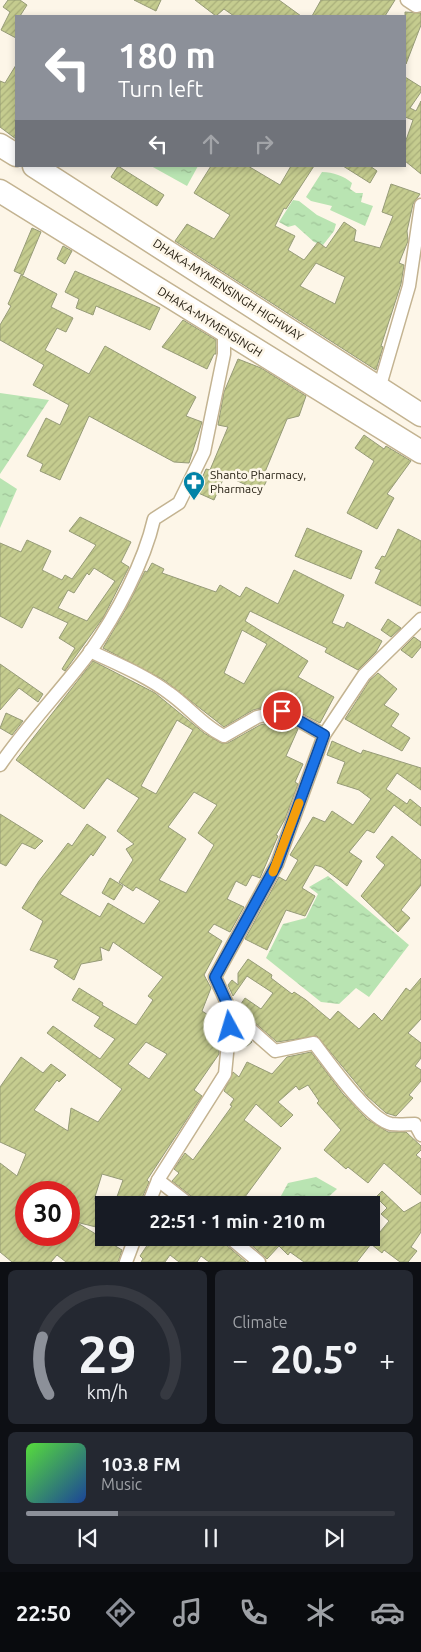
<!DOCTYPE html>
<html lang="en">
<head>
<meta charset="utf-8">
<style>
	:root { --surface:#171b24; --page:#242831; --text:#f1f3f6; --muted:#9ea1a6; --line:#363941; --accent:#8c9099 }
	body { margin:0; font-family:Ubuntu,sans-serif; background:var(--page); color:var(--text); height:100vh; display:flex; flex-direction:column; font-size:19px; white-space:nowrap }
	* { box-sizing:border-box; margin:0 }
	p { font-size:16px; color:var(--muted) }
	.icon { flex:none; width:28px; height:28px; fill:none; stroke:currentColor; stroke-width:2; stroke-linecap:round; stroke-linejoin:round }
	.map { position:relative; height:1262px; overflow:hidden }
	.details { display:flex; flex-direction:column; gap:8px; padding:8px; background:#0d0f14; flex:1 }
	.details>* { flex:none }
	.guide { position:absolute; left:15px; top:15px; width:391px; height:152px; border-radius:0px; box-shadow:0 2px 8px #0003; background:#8c9099; color:#fff; overflow:hidden }
	.speed { position:absolute; left:15px; top:1181px; display:flex; gap:10px; font-size:25px; font-weight:700; text-align:center }
	.speed>* { display:grid; place-content:center; width:65px; height:65px; border-radius:50%; background:var(--surface); box-shadow:0 2px 8px #0003; line-height:1 }
	.speed .limit { border:8px solid #d22; background:#fff; color:#111 }
	.pin { position:absolute; display:grid; place-items:center; width:42px; height:42px; color:#fff; margin:-21px; border:2px solid #fff; border-radius:50%; box-shadow:0 1px 5px #0007 }
	.me { position:absolute; width:55px; margin:-28px; rotate:354deg; stroke-linejoin:round; filter:drop-shadow(0 0 4px #0008) }
	.turn { display:flex; align-items:center; gap:18px; height:105px; padding:0 20px; font-size:22px }
	.turn .icon { width:65px; height:65px; stroke-width:2.5 }
	.turn b { display:block; font-size:35px; line-height:42px }
	.lanes { display:flex; align-items:center; height:48px; padding:0 20px; background:#0003; justify-content:center; gap:25px; direction:ltr }
	.lanes .off { opacity:.35 }
	.big { font-size:38px; font-weight:700; line-height:1.1 }
	.details .card { flex:1; display:flex; flex-direction:column; justify-content:center; gap:8px; min-width:0; padding:0 18px; border-radius:8px; background:var(--page) }
	.details .dial { align-items:center; gap:0 }
	.dial svg { height:130px; overflow:visible; fill:none; stroke:var(--line); stroke-width:7; stroke-linecap:round; text-anchor:middle }
	.dial text { fill:var(--text); stroke:none }
	.song { display:flex; align-items:center; gap:15px }
	.cover { width:60px; height:60px; border-radius:8px; background:linear-gradient(135deg,hsl(110 70% 55%),hsl(220 70% 35%)) }
	.played { height:5px; border-radius:2px; background:linear-gradient(90deg,var(--accent) 25%,var(--line) 25%) }
	.keys { display:flex; justify-content:space-around; direction:ltr }
	.heat { display:flex; justify-content:space-between; align-items:center; font-size:28px; direction:ltr }
	.details .tiles { flex:1; display:grid; gap:8px; grid-template-columns:1fr 1fr }
	.card:last-child { grid-column:span 2 }
	.trip { position:absolute; left:95px; top:1196px; width:285px; height:50px; border-radius:0px; background:var(--surface); box-shadow:0 2px 8px #0003; font-weight:700; line-height:50px; text-align:center }
	.tabs { display:flex; height:80px; justify-content:space-around; align-items:center; background:#090b0e; color:var(--muted) }
	.tabs .icon { width:35px; height:35px }
	.tabs .current { color:var(--accent) }
	.tabs b { font-size:22px; color:var(--text) }
	.map>svg:first-child { display:block }
</style>
</head>
<body>
<div class="map">
<svg width="421" height="1262" viewBox="0 0 421 1262">
	<defs>
		<pattern id="water-ripples" width="26" height="14" patternUnits="userSpaceOnUse" patternTransform="scale(1.25)"><rect width="26" height="14" fill="#b9e4b2"/><path d="M2 4q2-2 4 0t4 0M15 11q2-2 4 0t4 0" fill="none" stroke="#9fc398"/></pattern>
		<pattern id="building-hatch" width="6" height="6" patternUnits="userSpaceOnUse" patternTransform="scale(1.25)"><rect width="6" height="6" fill="#c5cc8f"/><path d="M-1 1l2-2M0 6l6-6M5 7l2-2" fill="none" stroke="#a9af7a"/></pattern>
	</defs>
	<rect width="100%" height="100%" fill="#fdf6e8"/>
	<g fill="url(#water-ripples)">
		<polygon points="151,166 198,166 187,186"/>
		<path d="M322 172C333 172 344 176 352 183L350 189 356 193H363L361 202 373 206 365 226 330 210 332 206 311 201 306 197Z"/>
		<polygon points="293,200 299,201 317,215 336,224 334,231 323,245 314,242 295,225 288,227 279,222"/>
		<polygon points="0,393 49,400 0,474"/>
		<polygon points="0,478 17,489 0,528"/>
		<polygon points="328,876 409,945 369,997 356,988 339,1004 321,1002 266,958 283,924 306,918 318,894 309,887"/>
		<polygon points="316,1177 337,1189 322,1203 276,1205 288,1183"/>
	</g>
	<g fill="url(#building-hatch)" stroke="#969b77" fill-rule="evenodd">
		<polygon points="8,0 20,0 27,5 20,16 16,16 16,38 1,30 10,12 3,7"/>
		<polygon points="134,0 161,0 156,11"/>
		<polygon points="195,0 279,0 301,16 234,16 224,9 216,16"/>
		<polygon points="321,0 395,0 385,16 312,16"/>
		<polygon points="405,12 421,13 421,25 406,64"/>
		<polygon points="16,65 16,139 0,127 0,81 5,83"/>
		<polygon points="405,77 421,87 421,92 410,108 416,111 421,101 421,174 405,161 405,143 413,120 405,117"/>
		<polygon points="118,166 164,195 157,206 111,177"/>
		<path d="M211 166H248L280 185 291 166H314L286 209 284 208 275 226 295 236 288 250 304 260 318 242 326 248 344 222 356 230 354 241 380 248 393 216 382 212 391 184 420 194 413 204 407 231 408 241 399 263 404 265 401 284 381 346 383 347 376 370 175 241 187 224 214 239 230 215 194 193ZM316 263 345 277 335 304 300 286Z"/>
		<polygon points="343,166 370,166 377,171 370,183"/>
		<polygon points="32,228 41,232 23,275 14,271"/>
		<polygon points="63,246 72,251 65,264 57,259"/>
		<polygon points="75,271 160,308 150,330 96,306 93,315 76,308 79,299 65,292"/>
		<polygon points="21,275 57,294 51,307 73,318 66,332 57,328 45,350 89,374 105,346 196,397 186,416 202,422 189,463 174,462 89,416 60,480 40,471 43,464 27,456 46,418 60,425 69,405 33,385 44,365 0,340 0,325 11,306 8,304"/>
		<polygon points="183,320 216,340 216,354 214,354 207,369 162,347"/>
		<polygon points="238,359 261,368 306,396 299,416 287,419 265,472 270,474 261,492 225,475 214,500 196,492 206,469 210,470 228,427 218,425 224,392"/>
		<polygon points="364,435 384,449 386,446 411,461 387,494 394,498 377,529 347,513 374,461 355,448"/>
		<path d="M80 517 131 542 121 562 129 567 103 618 65 671 62 669 75 648 59 638 68 623 33 607 22 628 0 616V543L21 552 27 540 51 551 42 570 62 580 65 575 72 579 96 545 69 531ZM94 568 115 581 87 621 58 608 68 590 74 593 87 573 89 575Z"/>
		<polygon points="307,528 362,551 351,579 295,556"/>
		<polygon points="398,529 421,541 421,606 375,583 381,570 375,568 382,556 385,557"/>
		<path d="M152 563 164 569 162 573 216 592 220 585 240 597 246 587 278 604 294 570 344 595 332 623 344 628 347 622 382 641 376 652 358 670 325 652 327 648 250 611 245 621 308 661 298 677 334 697 320 723 281 703 253 710 224 727 164 680 103 648 126 609 145 571 147 572ZM242 630 267 644 244 684 224 673Z"/>
		<polygon points="388,619 401,628 391,637 381,630"/>
		<polygon points="414,637 421,642 421,647 412,658 401,650"/>
		<path d="M93 661 155 693 204 733 221 743H228L260 725 281 720 298 729 286 756 303 764 295 782 298 784 285 819 276 835 278 836 260 878 252 875 246 886 236 881 227 899 244 907 230 932 214 924 208 932 222 941 204 975 211 988 202 1011 219 1022 211 1038 220 1045 215 1047 219 1049V1054L194 1090 202 1096 147 1180 149 1182 139 1205H114L123 1180 102 1174 94 1200 104 1203V1229L76 1222 122 1250 118 1262H66L57 1255 51 1262H12L0 1252V1163L17 1176 26 1154 0 1142V1087L21 1057 43 1073 51 1064 66 1075 59 1082 57 1080 34 1110 68 1131 71 1108 98 1122 122 1089 47 1033 53 1026 100 1059 115 1039 94 1026 100 1017 72 1000 79 988 103 1003 102 1005 136 1025 153 1000 148 996 163 977 113 942 109 951 100 947 102 960 81 964 74 980 54 967 58 960 30 950 43 921 22 908 39 881 68 843 72 846 87 824 106 837 93 856 91 854 60 894 100 917 108 903 144 924 160 901 136 887 133 891 119 882 133 860 126 849 134 844 117 831 139 798 107 778 84 809 16 760ZM177 720 193 730 156 794 141 786ZM194 792 217 805 198 833 214 845 186 893 159 880 186 839 168 827ZM146 1042 167 1054 149 1079 128 1064ZM26 1192H69V1235H26Z"/>
		<polygon points="0,664 43,694 38,702 19,688 0,710"/>
		<polygon points="378,673 397,689 384,705 399,714 391,726 410,738 402,751 345,719 370,680"/>
		<polygon points="6,713 23,721 12,735 0,728"/>
		<polygon points="332,741 361,754 363,750 421,768 421,790 397,773 386,789 407,804 410,799 421,808 421,826 394,805 374,833 367,830 349,852 362,861 347,886 322,867 315,865 302,888 315,896 305,916 286,910 267,950 245,939 279,877 286,881 298,860 290,855 313,817 325,822 332,811 353,825 371,799 359,790 337,783 345,762 327,755"/>
		<polygon points="0,814 43,841 35,849 22,843 6,866 0,863"/>
		<polygon points="392,836 421,860 421,885 401,910 410,918 398,932 361,896 385,865 376,857"/>
		<polygon points="110,878 123,886 114,900 102,893"/>
		<polygon points="248,959 272,975 271,978 292,994 294,992 306,1000 330,1020 338,1011 359,1029 374,1013 382,1021 406,988 410,991 421,978 421,1019 408,1033 421,1043 421,1058 415,1066 421,1070 421,1081 409,1095 413,1098 396,1116 386,1113 367,1096 317,1036 277,1042 238,1008 245,998 261,1009 273,993 247,976 233,996 228,985 232,980 238,985 238,973"/>
		<polygon points="239,1030 252,1042 247,1046 239,1046"/>
		<polygon points="311,1052 343,1094 367,1119 388,1132 406,1132 421,1146 421,1150 416,1155 421,1159 421,1195 384,1163 368,1183 348,1167 346,1169 324,1150 341,1130 317,1103 319,1101 308,1085 299,1090 296,1086 278,1102 293,1115 281,1127 256,1104 244,1120 281,1148 239,1205 198,1205 195,1199 172,1181 179,1173 174,1169 185,1153 193,1160 232,1106 230,1105 234,1099 224,1091 233,1072 239,1077 247,1062 272,1074 287,1057"/>
		<polygon points="382,1191 404,1212 421,1202 421,1232 411,1247 417,1251 408,1262 400,1262 384,1250 382,1253 371,1244 357,1262 304,1262 290,1252 288,1255 279,1246 267,1259 248,1242 252,1238 375,1238 389,1221 381,1214 387,1208 376,1197"/>
		<polygon points="152,1238 202,1238 211,1241 213,1238 220,1238 225,1244 246,1262 209,1262 201,1256 197,1262 179,1262 170,1255 165,1262 141,1262 143,1259 140,1256"/>
	</g>
	<g fill="none" stroke-linecap="round" stroke-linejoin="round">
		<g stroke="#c3b391" stroke-width="15">
			<g id="street">
				<polyline points="407,0 416,6 421,5"/>
				<polyline points="379,389 409,286 421,205"/>
				<path d="M90 651C117 664 145 675 169 693 188 706 203 726 224 736L257 717 282 711 324 735"/>
				<path d="M0 765C27 725 61 691 90 652 116 615 144 563 154 519L179 503 204 452 224 354V332"/>
				<path d="M231 1012 275 1051 314 1043C328 1061 369 1120 391 1124 399 1125 407 1124 415 1124L421 1135"/>
				<polyline points="158,1180 190,1205"/>
				<polyline points="148,1205 158,1180 225,1074 231,1012 215,977 277,864 324,735 364,675 421,619"/>
				<polyline points="230,1238 259,1262"/>
				<polyline points="126,1262 135,1238"/>
			</g>
		</g>
		<g stroke="#c3b391" stroke-width="25">
			<g id="highway">
				<polyline points="0,145 16,155"/>
				<polyline points="34,166 421,415"/>
				<polyline points="0,191 421,452"/>
			</g>
		</g>
		<use href="#street" stroke="#fff" stroke-width="12"/>
		<use href="#highway" stroke="#fff" stroke-width="22"/>
	</g>
	<g fill="none" stroke-linecap="round" stroke-linejoin="round">
		<g stroke="#114b97" stroke-width="12">
			<polyline id="route" points="230,1027 231,1012 215,977 277,864 324,735 282,711"/>
		</g>
		<use href="#route" stroke="#1a73e8" stroke-width="9"/>
		<polyline stroke="#f59e0b" stroke-width="9" points="273,872 299,803"/>
	</g>
	<defs>
		<g id="pharmacy-pin" transform="scale(1.125)"><path d="M0 17L-7.5 6A9.5 9.5 0 1 1 7.5 6Z" fill="#0283a7" stroke="#fdf6e8"/><path d="M-2-6h4v4h4v4h-4v4h-4v-4h-4v-4h4Z" fill="#fff"/></g>
	</defs>
	<g fill-rule="evenodd">
		<use href="#pharmacy-pin" x="194" y="482"/>
	</g>
	<g text-anchor="middle" stroke-width="5" stroke-linejoin="round" paint-order="stroke">
		<g font-size="12" fill="#201a0d" stroke="#fdf6e8">
			<text transform="translate(228 290) rotate(33)" y="4">DHAKA-MYMENSINGH HIGHWAY</text>
			<text transform="translate(210 322) rotate(32)" y="4">DHAKA-MYMENSINGH</text>
		</g>
		<g font-size="12" fill="#201a0d" stroke="#fdf6e8" text-anchor="start">
			<text x="210" y="479">Shanto Pharmacy,<tspan x="210" dy="14">Pharmacy</tspan></text>
		</g>
	</g>
</svg>
<div class="speed"><div class="limit">30</div></div>
<div class="pin" style="left:282px;top:711px;background:#d93025"><svg class="icon" aria-label="arrive" viewBox="0 0 24 24"><path d="M6 21V4h12l-3 4 3 4H6"/></svg></div>
<svg class="me" style="left:230px;top:1027px" viewBox="-20 -20 40 40"><circle r="19" fill="#fff"/><path d="M0-13L10 11 0 6-10 11z" fill="#1a73e8"/></svg>
<div class="trip">22:51 · 1 min · 210 m</div>
<div class="guide">
<div class="turn"><svg class="icon" aria-label="left" viewBox="0 0 24 24"><path d="M17 20v-9H6M10 6l-5 5 5 5"/></svg><div><b>180 m</b>Turn left</div></div>
<div class="lanes"><svg class="icon" aria-label="left" viewBox="0 0 24 24"><path d="M17 20v-9H6M10 6l-5 5 5 5"/></svg><svg class="icon off" aria-label="ahead" viewBox="0 0 24 24"><path d="M12 20V5M6 11l6-6 6 6"/></svg><svg class="icon off" aria-label="right" viewBox="0 0 24 24"><path d="M7 20v-9h11M14 6l5 5-5 5"/></svg></div>
</div>
</div>
<section class="details">
<div class="tiles">
<div class="card dial"><svg viewBox="0 0 100 80">
<path d="M14 69A42 42 0 1 1 86 69"/>
<path d="M14 69A42 42 0 0 1 10 34" stroke="#8c9099"/>
<text x="50" y="56" font-size="32" font-weight="700">29</text>
<text x="50" y="72" font-size="11">km/h</text>
</svg></div>
<div class="card"><p>Climate</p>
<div class="heat"><a>−</a><b class="big">20.5°</b><a>+</a></div>
</div>
<div class="card">
<div class="song"><i class="cover"></i><div><b>103.8 FM</b><p>Music</p></div></div>
<div class="played"></div>
<div class="keys"><svg class="icon" aria-label="previous" viewBox="0 0 24 24"><path d="M18 5L8 12l10 7zM5 5v14"/></svg><svg class="icon" aria-label="pause" viewBox="0 0 24 24"><path d="M8 5v14M16 5v14"/></svg><svg class="icon" aria-label="next" viewBox="0 0 24 24"><path d="M6 5l10 7-10 7zM19 5v14"/></svg></div>
</div>
</div>
</section>
<nav class="tabs">
<b>22:50</b>
<svg class="icon current" aria-label="directions" viewBox="0 0 24 24"><path d="M12 3l9 9-9 9-9-9zM9 14v-3h6M13 9l2 2-2 2"/></svg>
<svg class="icon" aria-label="music" viewBox="0 0 24 24"><path d="M9 18V5l10-2v13"/><circle cx="6" cy="18" r="3"/><circle cx="16" cy="16" r="3"/></svg>
<svg class="icon" aria-label="phone" viewBox="0 0 24 24"><path d="M5 4h4l2 5-3 2q2 4 5 5l2-3 5 2v4C11 20 4 13 5 4z"/></svg>
<svg class="icon" aria-label="climate" viewBox="0 0 24 24"><path d="M12 3v18M4 7l16 10M4 17L20 7"/></svg>
<svg class="icon" aria-label="car" viewBox="0 0 24 24"><path d="M5 17H2v-5l4-1 3-4h7l3 4 3 1v5h-3M9 17h6M6 11h13"/><circle cx="7" cy="17" r="2"/><circle cx="17" cy="17" r="2"/></svg>
</nav>
</body>
</html>
